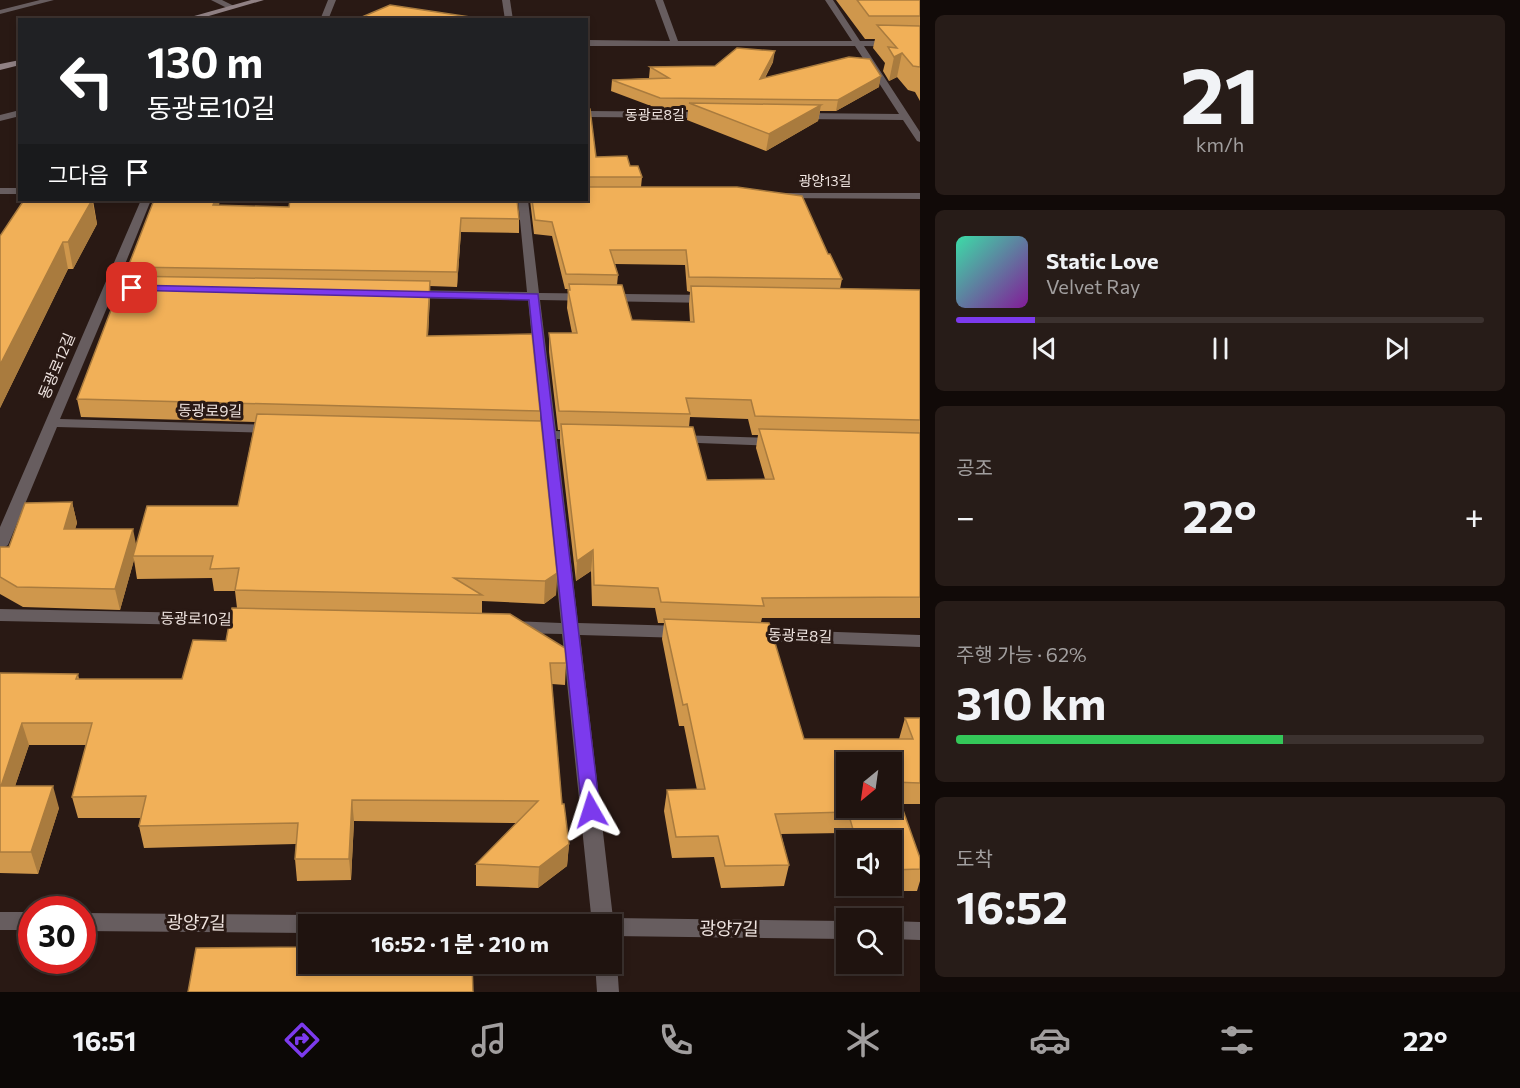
<!DOCTYPE html>
<html lang="ko">
<head>
<meta charset="utf-8">
<style>
	:root { --surface:#1f130f; --page:#271c18; --text:#f1f3f6; --muted:#a19e9e; --line:#3c322f; --accent:#7c3aed }
	body { margin:0; font-family:Commissioner,"Noto Sans KR",sans-serif; background:var(--page); color:var(--text); height:100vh; display:flex; flex-direction:column; font-size:22px; white-space:nowrap }
	* { box-sizing:border-box; margin:0 }
	p { font-size:20px; color:var(--muted) }
	.icon { flex:none; width:33px; height:33px; fill:none; stroke:currentColor; stroke-width:2; stroke-linecap:round; stroke-linejoin:round }
	.map { position:relative; flex:1; overflow:hidden }
	.side { display:flex; flex-direction:column; gap:15px; padding:15px; background:#110a08; width:600px }
	.side>* { flex:none }
	.banner { position:absolute; left:18px; top:18px; width:570px; height:183px; border-radius:0px; box-shadow:0 3px 9px #0003,0 0 0 2px var(--line); background:#202124; color:#fff; overflow:hidden }
	.needle { width:39px; rotate:209deg }
	.controls { position:absolute; left:836px; top:752px; display:grid; gap:12px }
	.controls a { display:grid; place-items:center; width:66px; height:66px; border-radius:0px; background:var(--surface); box-shadow:0 3px 9px #0003,0 0 0 2px var(--line); font-size:30px }
	.speed { position:absolute; left:18px; top:896px; display:flex; gap:12px; font-size:30px; font-weight:700; text-align:center }
	.speed>* { display:grid; place-content:center; width:78px; height:78px; border-radius:50%; background:var(--surface); box-shadow:0 3px 9px #0003,0 0 0 2px var(--line); line-height:1 }
	.speed .limit { border:9px solid #d22; background:#fff; color:#111 }
	.pin { position:absolute; display:grid; place-items:center; width:51px; height:51px; color:#fff; margin:-26px; border-radius:12px; box-shadow:0 3px 9px #0006 }
	.me { position:absolute; width:66px; margin:-33px; rotate:354deg; stroke-linejoin:round; filter:drop-shadow(0 0 4px #0008) }
	.turn { display:flex; align-items:center; gap:21px; height:126px; padding:0 30px; font-size:27px }
	.turn .icon { width:78px; height:78px; stroke-width:2.5 }
	.turn b { display:block; font-size:42px; line-height:51px }
	.then { display:flex; align-items:center; height:57px; padding:0 30px; background:#0003; gap:12px; font-size:22px }
	.big { font-size:45px; font-weight:700; line-height:1.1 }
	.side .tile { flex:1; display:flex; flex-direction:column; justify-content:center; gap:9px; min-width:0; padding:0 21px; border-radius:9px; background:var(--page) }
	.side .dial { align-items:center; gap:0 }
	.dial b { font-size:78px; line-height:1 }
	.song { display:flex; align-items:center; gap:18px }
	.cover { width:72px; height:72px; border-radius:9px; background:linear-gradient(135deg,hsl(160 70% 55%),hsl(290 70% 35%)) }
	.played { height:6px; border-radius:3px; background:linear-gradient(90deg,var(--accent) 15%,var(--line) 15%) }
	.keys { display:flex; justify-content:space-around; direction:ltr }
	.heat { display:flex; justify-content:space-between; align-items:center; font-size:33px; direction:ltr }
	.charge { height:9px; border-radius:4px; background:linear-gradient(90deg,#34c759 62%,var(--line) 0) }
	.trip { position:absolute; left:298px; top:914px; width:324px; height:60px; border-radius:0px; background:var(--surface); box-shadow:0 3px 9px #0003,0 0 0 2px var(--line); font-weight:700; line-height:60px; text-align:center }
	.tabs { display:flex; height:96px; justify-content:space-around; align-items:center; background:#0c0806; color:var(--muted) }
	.tabs .icon { width:42px; height:42px }
	.tabs .active { color:var(--accent) }
	.tabs b { font-size:27px; color:var(--text) }
	main { display:flex; flex:1; min-height:0 }
	.map>svg:first-child { display:block }
</style>
</head>
<body>
<main>
<div class="map">
<svg width="920" height="992" viewBox="0 0 920 992">
	<rect width="100%" height="100%" fill="#291914"/>
	<g fill="none" stroke-linecap="round" stroke-linejoin="round">
		<g fill="#675d5f" fill-rule="evenodd">
			<polygon points="40,0 54,0 0,14 0,10"/>
			<polygon points="328,0 336,0 328,20 320,20"/>
			<polygon points="502,0 510,0 513,20 505,20"/>
			<polygon points="655,0 663,0 678,41 852,41 825,0 833,0 860,41 920,41 920,47 864,46 920,132 920,142 917,141 903,120 799,119 794,116 799,113 899,114 855,46 586,46 586,40 670,41"/>
			<polygon points="20,110 20,116 0,121 0,115"/>
			<polygon points="586,111 706,112 711,115 706,118 586,117"/>
			<rect x="0" y="188" width="20" height="6"/>
			<polygon points="782,193 920,193 920,199 778,198 777,196"/>
			<polygon points="141,200 151,200 117,284 140,284 146,288 140,292 114,291 60,419 272,425 279,429 272,433 57,427 8,545 0,550 0,527"/>
			<polygon points="518,200 528,200 539,293 710,295 716,299 710,303 540,300 556,431 578,432 585,436 578,440 557,439 578,623 683,626 689,628 691,632 689,636 683,638 580,635 613,918 846,921 846,939 612,936 612,924 592,924 562,634 512,633 506,631 504,627 506,623 512,621 561,623 542,439 524,438 517,434 524,430 541,430 528,300 410,298 404,294 410,290 527,292"/>
			<polygon points="677,435 776,438 783,442 776,446 672,442 670,439 672,436"/>
			<polygon points="0,609 248,614 254,616 256,620 254,624 248,626 0,621"/>
			<polygon points="752,629 920,635 920,647 752,641 746,639 743,635 746,631"/>
			<rect x="0" y="912" width="32" height="18"/>
			<polygon points="82,913 309,915 317,917 320,924 309,924 309,933 82,931"/>
			<polygon points="891,921 920,922 920,940 891,939"/>
			<polygon points="612,955 617,963 619,992 597,992 595,963 612,963"/>
		</g>
		<polygon fill="#675d5f" fill-rule="evenodd" points="211,0 222,0 236,7 229,9"/>
		<g fill="#908184" fill-rule="evenodd">
			<polygon points="251,0 264,0 195,20 180,20"/>
			<polygon points="20,60 20,65 0,70 0,64"/>
		</g>
	</g>
	<g fill="#cf974c" fill-rule="evenodd">
		<polygon points="836,0 920,0 920,101 915,92 908,90 897,77 889,81 883,71 885,63 873,48 875,39 865,39"/>
		<polygon points="773,62 765,78 879,87 836,111 820,111 818,121 766,151 687,120 688,110 659,109 611,91 612,80 650,78 649,78 650,67 715,66"/>
		<path d="M586 109 596 157 630 166 642 177 641 187 828 254 842 279 840 289 920 290V618H762L761 622 804 739H899L905 718H920V804H900L920 858V881L917 891H858L857 885H891V840H846V848L842 833 781 834 789 865 784 886 721 888 714 857 672 858 664 811 667 790H697L684 726H679L662 639 664 623H658L655 608 592 606 591 571 576 581 560 443V430H558L549 352V333H572L567 308 568 289H565L552 236 534 234 530 200H529H586ZM615 264 685 265 687 291 690 292 689 304 690 322 632 320 617 285 618 275ZM690 417 748 419 752 435H758L756 448 765 479 707 480 689 427Z"/>
		<polygon points="24,200 93,200 97,224 73,269 68,269 0,408 0,236"/>
		<polygon points="154,200 220,200 219,205 519,219 519,233 461,232 457,287 430,286 428,336 540,411 540,421 557,573 556,595 544,604 482,601 482,613 566,663 565,685 552,684 562,804 569,844 567,866 538,888 476,886 476,864 517,823 354,821 351,880 297,881 295,859 296,844 144,848 139,826 141,818 78,818 72,797 86,745 29,745 15,786 59,808 38,874 0,873 0,673 78,674 79,679 182,679 226,641 237,608 235,591 214,591 212,578 137,579 134,560 120,610 23,607 0,594 0,547 9,547 72,502 77,523 75,529 136,545 238,506 255,422 81,417 77,399 130,276 128,267"/>
	</g>
	<g fill="#a97b3e">
		<polygon points="775,51 773,62 758,90 760,79"/>
		<polygon points="902,53 897,77 889,81 894,57"/>
		<polygon points="881,76 879,87 836,111 838,100"/>
		<polygon points="821,105 818,121 766,151 769,134"/>
		<polygon points="92,200 97,224 73,269 68,242"/>
		<polygon points="215,200 220,200 215,219 213,205"/>
		<polygon points="461,218 461,232 457,287 457,272"/>
		<polygon points="63,242 68,269 0,408 0,365"/>
		<polygon points="430,281 430,299 427,354 427,336"/>
		<polygon points="72,502 77,523 69,549 64,529"/>
		<polygon points="133,529 137,549 133,556 134,560 120,610 115,589"/>
		<polygon points="593,550 591,571 576,581 577,561"/>
		<polygon points="557,573 556,595 544,604 545,581"/>
		<polygon points="22,723 29,745 8,807 1,786"/>
		<polygon points="53,786 59,808 38,874 31,852"/>
		<polygon points="352,800 354,821 351,880 349,859"/>
		<polygon points="569,844 567,866 538,888 539,867"/>
	</g>
	<g fill="#f1b058" stroke="#a97b3e" stroke-width="1.5" fill-rule="evenodd">
		<polygon points="857,0 920,0 920,16 869,16"/>
		<polygon points="390,5 470,17 466,20 355,20"/>
		<polygon points="877,25 920,26 920,67 913,66 902,53 894,57 888,47 897,48"/>
		<polygon points="737,48 775,51 760,79 849,57 870,59 881,76 838,100 660,98 612,80 669,78 650,67 715,66"/>
		<polygon points="689,103 821,105 769,134"/>
		<polygon points="586,109 590,109 596,157 627,156 630,166 638,166 642,177 586,177"/>
		<polygon points="586,187 737,187 802,196 828,254 830,254 842,279 689,277 686,250 610,250 618,275 566,274 552,222 535,220 532,200 586,200"/>
		<polygon points="24,200 92,200 68,242 63,242 0,365 0,236"/>
		<polygon points="154,200 215,200 213,205 289,207 290,200 517,200 519,219 461,218 457,272 128,267"/>
		<polygon points="124,276 430,281 427,336 532,334 540,411 77,399"/>
		<polygon points="569,284 622,285 632,320 694,322 691,286 920,290 920,420 755,416 751,400 686,398 690,414 559,411 549,333 577,333 568,290 570,290"/>
		<polygon points="257,414 541,421 557,573 545,581 454,578 482,595 235,590 239,568 210,569 213,556 133,556 147,506 238,506"/>
		<polygon points="561,424 693,427 707,480 774,479 759,429 920,433 920,597 762,598 764,606 661,602 658,588 594,585 593,550 577,561"/>
		<polygon points="72,502 64,529 133,529 115,589 17,587 0,577 0,547 9,547 25,503"/>
		<polygon points="232,608 510,614 565,648 566,663 550,663 562,804 564,804 569,844 539,867 476,864 538,801 352,800 349,859 295,859 298,823 139,826 146,796 72,797 92,723 22,723 1,786 53,786 31,852 0,852 0,673 78,674 76,679 182,679 193,640 226,641"/>
		<path d="M664 619 769 623 804 739H913L905 718H920V783L893 782 920 858V869L891 870V840H856L848 812 775 814 789 865 725 866 718 836 676 837 667 790 705 789 687 704 683 705ZM846 762H891V807H846Z"/>
		<polygon points="309,928 309,963 472,963 473,992 188,992 196,948 307,947"/>
	</g>
	<polygon fill="#7c3aed" stroke="#51269a" stroke-width="1.5" points="132,285 538,294 600,810 597,815 591,817 585,815 582,810 529,300 128,290 128,286"/>
	<g text-anchor="middle" stroke-width="6" stroke-linejoin="round" paint-order="stroke">
		<g font-size="14" fill="#eee3df" stroke="#291914">
			<text x="655" y="120">동광로8길</text>
			<text x="825" y="186">광양13길</text>
		</g>
		<g font-size="15" fill="#eee3df" stroke="#291914">
			<text transform="translate(57 366) rotate(-67)" y="5">동광로12길</text>
			<text transform="translate(210 411) rotate(1)" y="5">동광로9길</text>
			<text transform="translate(196 619) rotate(1)" y="5">동광로10길</text>
			<text transform="translate(800 636) rotate(2)" y="5">동광로8길</text>
		</g>
		<g font-size="18" fill="#eee3df" stroke="#291914">
			<text transform="translate(196 923) rotate(1)" y="6">광양7길</text>
			<text transform="translate(729 929) rotate(1)" y="6">광양7길</text>
		</g>
	</g>
</svg>
<div class="controls">
<a><svg class="needle" viewBox="-14 -14 28 28"><path d="M0-13l5 13h-10z" fill="#e53935"/><path d="M0 13l5-13h-10z" fill="#a19e9e"/></svg></a>
<a><svg class="icon" aria-label="sound" viewBox="0 0 24 24"><path d="M4 9h4l5-4v14l-5-4H4zM17 9q2 3 0 6"/></svg></a>
<a><svg class="icon" aria-label="search" viewBox="0 0 24 24"><circle cx="10" cy="10" r="6"/><path d="M15 15l6 6"/></svg></a>
</div>
<div class="speed"><div class="limit">30</div></div>
<div class="pin" style="left:132px;top:288px;background:#d93025"><svg class="icon" aria-label="arrive" viewBox="0 0 24 24"><path d="M6 21V4h12l-3 4 3 4H6"/></svg></div>
<svg class="me" style="left:591px;top:810px" viewBox="-20 -20 40 40"><path d="M0-17L14 15 0 8-14 15z" fill="#7c3aed" stroke="#fff" stroke-width="4"/></svg>
<div class="trip">16:52 · 1 분 · 210 m</div>
<div class="banner">
<div class="turn"><svg class="icon" aria-label="left" viewBox="0 0 24 24"><path d="M17 20v-9H6M10 6l-5 5 5 5"/></svg><div><b>130 m</b>동광로10길</div></div>
<div class="then">그다음<svg class="icon" aria-label="arrive" viewBox="0 0 24 24"><path d="M6 21V4h12l-3 4 3 4H6"/></svg></div>
</div>
</div>
<section class="side">
<div class="tile dial"><b>21</b><p>km/h</p></div>
<div class="tile">
<div class="song"><i class="cover"></i><div><b>Static Love</b><p>Velvet Ray</p></div></div>
<div class="played"></div>
<div class="keys"><svg class="icon" aria-label="previous" viewBox="0 0 24 24"><path d="M18 5L8 12l10 7zM5 5v14"/></svg><svg class="icon" aria-label="pause" viewBox="0 0 24 24"><path d="M8 5v14M16 5v14"/></svg><svg class="icon" aria-label="next" viewBox="0 0 24 24"><path d="M6 5l10 7-10 7zM19 5v14"/></svg></div>
</div>
<div class="tile"><p>공조</p>
<div class="heat"><a>−</a><b class="big">22°</b><a>+</a></div>
</div>
<div class="tile"><p>주행 가능 · 62%</p><b class="big">310 km</b><div class="charge"></div></div>
<div class="tile"><p>도착</p><b class="big">16:52</b></div>
</section>
</main>
<nav class="tabs">
<b>16:51</b>
<svg class="icon active" aria-label="directions" viewBox="0 0 24 24"><path d="M12 3l9 9-9 9-9-9zM9 14v-3h6M13 9l2 2-2 2"/></svg>
<svg class="icon" aria-label="music" viewBox="0 0 24 24"><path d="M9 18V5l10-2v13"/><circle cx="6" cy="18" r="3"/><circle cx="16" cy="16" r="3"/></svg>
<svg class="icon" aria-label="phone" viewBox="0 0 24 24"><path d="M5 4h4l2 5-3 2q2 4 5 5l2-3 5 2v4C11 20 4 13 5 4z"/></svg>
<svg class="icon" aria-label="climate" viewBox="0 0 24 24"><path d="M12 3v18M4 7l16 10M4 17L20 7"/></svg>
<svg class="icon" aria-label="car" viewBox="0 0 24 24"><path d="M5 17H2v-5l4-1 3-4h7l3 4 3 1v5h-3M9 17h6M6 11h13"/><circle cx="7" cy="17" r="2"/><circle cx="17" cy="17" r="2"/></svg>
<svg class="icon" aria-label="filters" viewBox="0 0 24 24"><path d="M4 7h16M4 17h16"/><circle cx="9" cy="7" r="2"/><circle cx="15" cy="17" r="2"/></svg>
<b>22°</b>
</nav>
</body>
</html>
